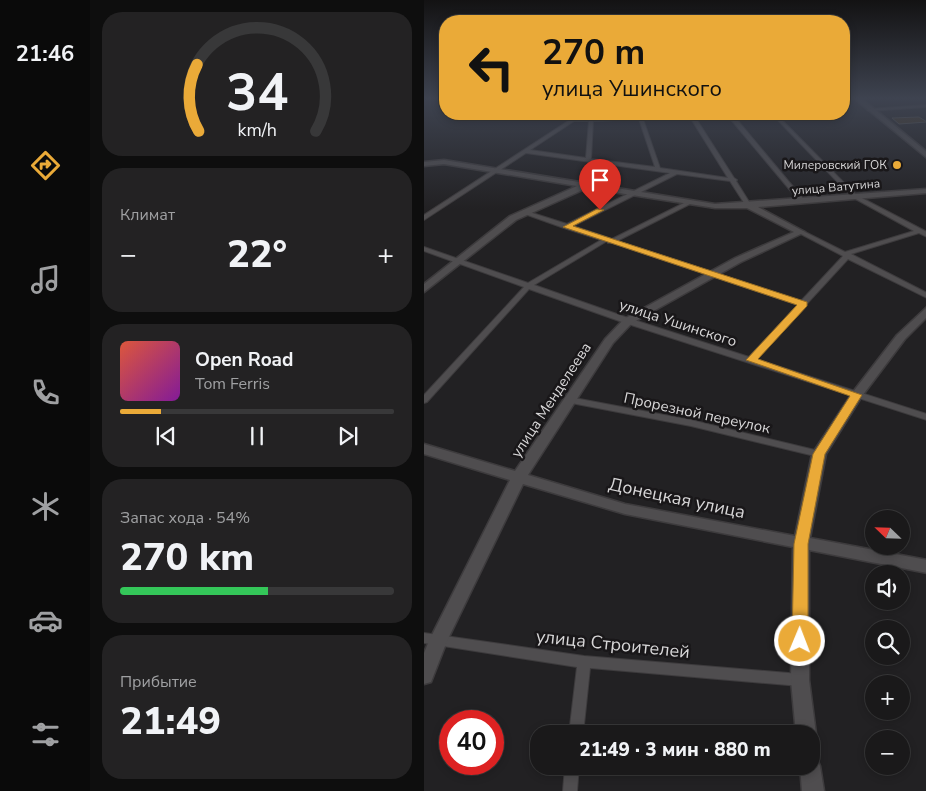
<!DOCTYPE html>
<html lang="ru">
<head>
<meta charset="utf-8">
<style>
	:root { --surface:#1a191a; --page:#232223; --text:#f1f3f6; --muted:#9fa0a2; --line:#383839; --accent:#eaaa38 }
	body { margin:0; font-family:"Nunito Sans",sans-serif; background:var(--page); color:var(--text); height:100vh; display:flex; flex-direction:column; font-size:19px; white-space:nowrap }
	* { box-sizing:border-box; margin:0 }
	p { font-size:16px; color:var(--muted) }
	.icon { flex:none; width:28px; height:28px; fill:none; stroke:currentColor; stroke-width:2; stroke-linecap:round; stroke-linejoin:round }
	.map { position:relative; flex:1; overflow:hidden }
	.drawer { display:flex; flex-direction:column; gap:12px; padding:12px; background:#0e0e0e; width:334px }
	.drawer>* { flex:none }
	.top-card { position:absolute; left:15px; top:15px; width:411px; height:105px; border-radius:20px; box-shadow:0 2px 8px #0003,0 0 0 1px var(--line); background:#eaaa38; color:#111; overflow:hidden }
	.needle { width:32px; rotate:293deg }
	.controls { position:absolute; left:441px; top:510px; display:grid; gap:10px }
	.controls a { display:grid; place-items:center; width:45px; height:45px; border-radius:50%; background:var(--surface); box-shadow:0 2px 8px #0003,0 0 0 1px var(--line); font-size:25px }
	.speed { position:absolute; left:15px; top:710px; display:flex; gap:10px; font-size:25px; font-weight:700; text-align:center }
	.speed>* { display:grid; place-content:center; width:65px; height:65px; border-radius:50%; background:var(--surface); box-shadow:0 2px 8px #0003,0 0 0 1px var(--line); line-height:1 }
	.speed .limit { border:8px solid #d22; background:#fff; color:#111 }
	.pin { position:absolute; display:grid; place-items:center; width:42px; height:42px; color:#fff; margin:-51px -21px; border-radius:50% 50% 50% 0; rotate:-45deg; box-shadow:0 0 5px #0007 }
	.pin .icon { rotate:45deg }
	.me { position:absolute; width:55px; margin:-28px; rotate:1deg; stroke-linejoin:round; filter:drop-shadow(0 0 4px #0008) }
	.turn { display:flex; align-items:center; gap:18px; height:105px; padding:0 20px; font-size:22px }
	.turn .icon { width:65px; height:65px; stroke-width:2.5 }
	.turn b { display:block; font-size:35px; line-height:42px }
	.big { font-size:38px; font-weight:800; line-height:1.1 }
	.drawer .card { flex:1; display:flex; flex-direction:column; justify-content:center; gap:8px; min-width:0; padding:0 18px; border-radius:20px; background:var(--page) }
	.drawer .dial { align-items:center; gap:0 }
	.dial svg { height:130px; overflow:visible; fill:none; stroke:var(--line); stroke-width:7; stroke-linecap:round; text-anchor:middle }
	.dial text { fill:var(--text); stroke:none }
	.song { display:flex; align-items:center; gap:15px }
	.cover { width:60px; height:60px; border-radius:8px; background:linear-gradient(135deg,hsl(10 70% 55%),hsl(290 70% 35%)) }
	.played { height:5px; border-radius:2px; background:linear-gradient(90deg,var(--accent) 15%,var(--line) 15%) }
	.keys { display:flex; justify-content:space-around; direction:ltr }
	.heat { display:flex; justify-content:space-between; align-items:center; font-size:28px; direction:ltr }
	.charge { height:8px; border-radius:4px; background:linear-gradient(90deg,#34c759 54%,var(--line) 0) }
	.trip { position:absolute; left:106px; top:725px; width:290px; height:50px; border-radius:20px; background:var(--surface); box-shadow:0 2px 8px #0003,0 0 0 1px var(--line); font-weight:800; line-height:50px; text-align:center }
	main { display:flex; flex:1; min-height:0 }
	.tab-bar { display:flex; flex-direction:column; width:90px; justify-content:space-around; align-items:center; background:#0a0a0a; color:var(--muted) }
	.tab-bar .icon { width:35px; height:35px }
	.tab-bar .on { color:var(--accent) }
	.tab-bar b { font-size:22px; color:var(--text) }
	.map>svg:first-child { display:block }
</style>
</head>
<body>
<main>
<nav class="tab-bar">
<b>21:46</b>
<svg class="icon on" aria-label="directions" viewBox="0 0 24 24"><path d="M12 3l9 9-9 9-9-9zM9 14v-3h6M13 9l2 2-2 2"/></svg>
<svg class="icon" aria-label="music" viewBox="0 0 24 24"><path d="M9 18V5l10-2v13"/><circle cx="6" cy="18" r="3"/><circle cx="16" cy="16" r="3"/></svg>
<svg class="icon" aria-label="phone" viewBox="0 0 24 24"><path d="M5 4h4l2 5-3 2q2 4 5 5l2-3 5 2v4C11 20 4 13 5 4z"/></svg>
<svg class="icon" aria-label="climate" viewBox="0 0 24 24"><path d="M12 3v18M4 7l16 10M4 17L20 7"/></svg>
<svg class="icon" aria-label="car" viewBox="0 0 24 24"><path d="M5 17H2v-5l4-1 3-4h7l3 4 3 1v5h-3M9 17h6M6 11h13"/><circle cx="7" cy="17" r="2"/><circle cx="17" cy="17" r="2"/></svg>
<svg class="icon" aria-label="filters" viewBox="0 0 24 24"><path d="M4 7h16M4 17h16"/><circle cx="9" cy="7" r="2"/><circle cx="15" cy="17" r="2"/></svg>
</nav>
<section class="drawer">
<div class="card dial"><svg viewBox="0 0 100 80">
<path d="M14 69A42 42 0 1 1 86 69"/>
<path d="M14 69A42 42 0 0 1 13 28" stroke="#eaaa38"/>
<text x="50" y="56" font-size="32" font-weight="700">34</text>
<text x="50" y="72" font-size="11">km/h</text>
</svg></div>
<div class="card"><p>Климат</p>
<div class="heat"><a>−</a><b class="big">22°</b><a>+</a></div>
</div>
<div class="card">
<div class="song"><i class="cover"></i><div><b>Open Road</b><p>Tom Ferris</p></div></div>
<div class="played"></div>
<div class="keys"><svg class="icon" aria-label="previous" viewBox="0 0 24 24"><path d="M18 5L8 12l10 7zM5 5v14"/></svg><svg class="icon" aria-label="pause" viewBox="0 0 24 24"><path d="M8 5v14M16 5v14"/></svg><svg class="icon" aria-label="next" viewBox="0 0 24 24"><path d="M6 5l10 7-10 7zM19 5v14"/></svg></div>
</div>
<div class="card"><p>Запас хода · 54%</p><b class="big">270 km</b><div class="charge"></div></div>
<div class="card"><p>Прибытие</p><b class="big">21:49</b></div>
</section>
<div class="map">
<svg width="503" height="791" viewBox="0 0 503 791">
	<rect width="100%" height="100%" fill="#222123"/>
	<polygon fill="#45361e" stroke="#595855" points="495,117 503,122 475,124 468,118"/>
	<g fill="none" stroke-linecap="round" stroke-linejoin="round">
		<g stroke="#3d3b3d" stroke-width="2">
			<g id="street">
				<polygon points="503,105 503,107 445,111 443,110 445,109"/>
				<path d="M155 114H160L154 119 314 114 309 115 381 201 376 202 304 116 271 117 310 178 313 180 312 181 327 205 326 206H322L306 181 253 174 149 226 188 239 262 202H266V204L193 241 377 301 419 256 375 233V231H379L421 252 490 231 428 197 348 114H352L432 195 503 232V237L495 233 427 254 503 293V298L424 259 332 359 503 414V420L201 323 105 289 3 402 0 403V395L100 287 0 251V247L104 283 177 240 140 228 98 213V211H102L143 224 246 173 102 153 0 220V215ZM266 117 304 178 236 168 219 119ZM215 119 231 167 167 159 169 121ZM150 121H165L162 158 106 150ZM183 241 184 243H188L374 305 325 357 207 319 110 285Z"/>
				<polygon points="145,397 267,420 395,451 398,452 400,454 398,456 395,457 267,426 142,402 141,400 142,398"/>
				<polygon points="0,633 160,656 376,674 381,676 383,680 381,684 376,686 166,668 159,734 145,734 153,667 0,643"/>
				<polygon points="141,766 155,766 153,791 139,791"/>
			</g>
		</g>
		<g stroke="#3d3b3d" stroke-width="3">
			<g id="secondary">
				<polygon points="430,98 437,98 503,152 503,158"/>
				<polygon points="20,160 291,204 503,189 503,193 334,207 381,232 317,262 208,323 189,343 104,475 201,504 371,536 388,454 429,392 473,335 503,307 503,317 481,339 438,396 402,454 386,538 503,560 503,573 385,550 385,680 392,734 389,741 388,741 388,734 372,734 367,680 369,547 201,514 99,484 23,641 7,682 0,684 0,653 5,641 86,480 0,454 0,444 91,471 181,339 200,319 311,258 370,232 323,208 291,208 163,188 92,220 0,292 0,284 86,216 153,186 20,164 0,166 0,162"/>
				<polygon points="388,756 393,759 396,766 400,791 378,791 376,766 388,766"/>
			</g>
		</g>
		<use href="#street" fill="#4f4d4f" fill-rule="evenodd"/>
		<use href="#secondary" fill="#4f4d4f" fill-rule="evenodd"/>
	</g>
	<linearGradient id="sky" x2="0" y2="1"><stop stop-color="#131213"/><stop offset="0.47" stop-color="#3e4350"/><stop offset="1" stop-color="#3e4350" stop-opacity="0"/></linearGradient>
	<rect width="503" height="209" fill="url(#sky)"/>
	<polygon fill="#eaaa38" stroke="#986e24" points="173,209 180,210 149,226 383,302 383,306 334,359 438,395 401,454 384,544 384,641 382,646 376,648 370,646 368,641 370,544 389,454 426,396 322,360 373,305 139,227"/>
	<circle fill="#eaaa38" stroke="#191719" stroke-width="2" cx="473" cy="165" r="5"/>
	<g text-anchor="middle" stroke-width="5" stroke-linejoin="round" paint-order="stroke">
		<g font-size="12" fill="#d7d6d7" stroke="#191719" text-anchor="end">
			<text x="463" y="169">Милеровский ГОК</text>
		</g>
		<g font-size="12" fill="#d7d6d7" stroke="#191719">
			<text transform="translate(412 187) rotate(-5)" y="4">улица Ватутина</text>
		</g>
		<g font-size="15" fill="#d7d6d7" stroke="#191719">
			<text transform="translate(254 323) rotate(18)" y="5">улица Ушинского</text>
			<text transform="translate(127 400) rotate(-57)" y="5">улица Менделеева</text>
			<text transform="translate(273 413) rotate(12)" y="5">Прорезной переулок</text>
		</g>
		<g font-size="18" fill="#d7d6d7" stroke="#191719">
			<text transform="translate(253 498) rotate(12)" y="6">Донецкая улица</text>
			<text transform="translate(189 644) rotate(6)" y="6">улица Строителей</text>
		</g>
	</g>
</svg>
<div class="controls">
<a><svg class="needle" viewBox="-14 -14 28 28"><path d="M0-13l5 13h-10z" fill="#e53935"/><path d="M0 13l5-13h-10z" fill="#9fa0a2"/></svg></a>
<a><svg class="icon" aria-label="sound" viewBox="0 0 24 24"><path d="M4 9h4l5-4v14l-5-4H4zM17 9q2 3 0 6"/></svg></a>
<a><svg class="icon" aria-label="search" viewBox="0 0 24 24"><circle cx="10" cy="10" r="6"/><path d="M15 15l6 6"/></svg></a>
<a>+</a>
<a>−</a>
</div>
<div class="speed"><div class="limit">40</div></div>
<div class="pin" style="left:176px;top:210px;background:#d93025"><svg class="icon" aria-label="arrive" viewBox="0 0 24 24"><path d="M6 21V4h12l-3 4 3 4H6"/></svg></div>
<svg class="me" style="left:376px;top:641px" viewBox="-20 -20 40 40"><circle r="17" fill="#eaaa38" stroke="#fff" stroke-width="3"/><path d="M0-11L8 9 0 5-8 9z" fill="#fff"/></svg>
<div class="trip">21:49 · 3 мин · 880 m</div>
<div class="top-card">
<div class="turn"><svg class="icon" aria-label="left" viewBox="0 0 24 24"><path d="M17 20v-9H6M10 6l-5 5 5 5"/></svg><div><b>270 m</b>улица Ушинского</div></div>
</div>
</div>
</main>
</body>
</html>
